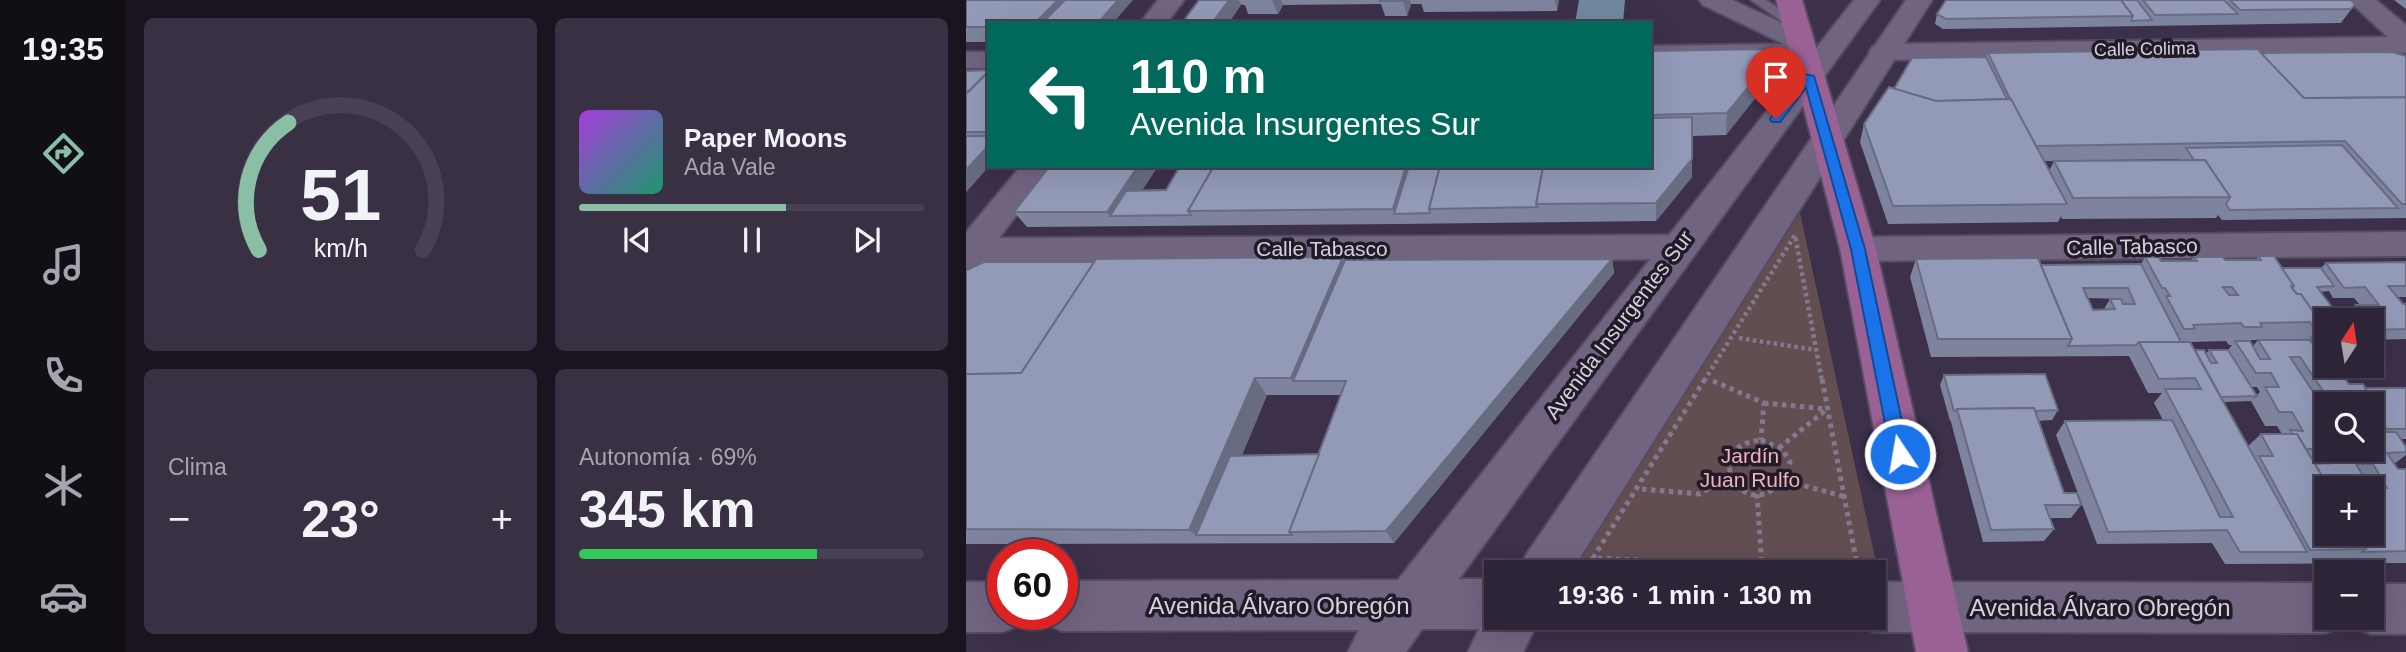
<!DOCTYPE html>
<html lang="es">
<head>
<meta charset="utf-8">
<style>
	:root { --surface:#2d2438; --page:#393043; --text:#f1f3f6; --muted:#a7a4ae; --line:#484153; --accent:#8abfa5 }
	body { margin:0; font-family:Arial,sans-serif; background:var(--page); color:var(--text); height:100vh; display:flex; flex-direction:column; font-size:26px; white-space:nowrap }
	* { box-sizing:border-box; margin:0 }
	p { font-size:23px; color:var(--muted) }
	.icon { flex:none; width:38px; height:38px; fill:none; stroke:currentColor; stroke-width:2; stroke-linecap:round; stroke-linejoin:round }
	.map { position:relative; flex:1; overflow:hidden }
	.panel { display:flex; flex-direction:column; gap:18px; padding:18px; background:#19141f; width:840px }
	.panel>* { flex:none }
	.banner { position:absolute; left:21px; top:21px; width:665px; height:147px; border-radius:0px; box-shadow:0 7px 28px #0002,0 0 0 2px var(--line); background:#00695c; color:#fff; overflow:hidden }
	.needle { width:46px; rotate:12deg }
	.fabs { position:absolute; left:1348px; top:308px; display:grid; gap:14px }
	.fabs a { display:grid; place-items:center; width:70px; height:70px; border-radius:0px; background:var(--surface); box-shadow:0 7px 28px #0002,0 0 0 2px var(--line); font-size:35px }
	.speed { position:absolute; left:21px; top:539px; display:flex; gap:14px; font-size:35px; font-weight:700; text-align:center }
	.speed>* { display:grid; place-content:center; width:91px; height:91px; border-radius:50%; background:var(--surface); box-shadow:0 7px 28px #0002,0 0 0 2px var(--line); line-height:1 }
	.speed .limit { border:10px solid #d22; background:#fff; color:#111 }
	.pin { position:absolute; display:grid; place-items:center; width:60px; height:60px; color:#fff; margin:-72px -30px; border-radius:50% 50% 50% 0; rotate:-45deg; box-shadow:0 0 7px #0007 }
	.pin .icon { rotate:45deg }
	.me { position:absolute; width:77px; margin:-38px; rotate:348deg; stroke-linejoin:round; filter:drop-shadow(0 0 5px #0008) }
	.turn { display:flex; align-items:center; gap:24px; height:147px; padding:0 28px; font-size:32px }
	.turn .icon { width:91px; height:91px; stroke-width:2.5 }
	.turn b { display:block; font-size:49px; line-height:60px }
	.big { font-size:52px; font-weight:700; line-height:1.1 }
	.panel .widget { flex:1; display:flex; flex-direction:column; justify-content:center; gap:10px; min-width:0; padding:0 24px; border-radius:10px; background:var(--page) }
	.panel .dial { align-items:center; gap:0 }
	.dial svg { height:182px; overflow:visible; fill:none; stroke:var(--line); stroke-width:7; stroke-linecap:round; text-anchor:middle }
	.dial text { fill:var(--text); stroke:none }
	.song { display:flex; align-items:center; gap:21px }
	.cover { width:84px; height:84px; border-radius:10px; background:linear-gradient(135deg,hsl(280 70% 55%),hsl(160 70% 35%)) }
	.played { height:7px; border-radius:4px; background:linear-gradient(90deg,var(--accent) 60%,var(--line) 60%) }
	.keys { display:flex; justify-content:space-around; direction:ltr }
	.heat { display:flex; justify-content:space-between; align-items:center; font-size:38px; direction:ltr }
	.charge { height:10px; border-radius:5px; background:linear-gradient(90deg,#34c759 69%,var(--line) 0) }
	.panel .tiles { flex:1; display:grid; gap:18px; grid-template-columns:repeat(2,1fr) }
	.trip { position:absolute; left:518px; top:560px; width:402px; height:70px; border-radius:0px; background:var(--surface); box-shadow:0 7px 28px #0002,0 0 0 2px var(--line); font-weight:700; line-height:70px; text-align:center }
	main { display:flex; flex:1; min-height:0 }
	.tabs { display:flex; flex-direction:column; width:126px; justify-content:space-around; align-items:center; background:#120e16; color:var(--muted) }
	.tabs .icon { width:49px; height:49px }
	.tabs .selected { color:var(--accent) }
	.tabs b { font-size:32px; color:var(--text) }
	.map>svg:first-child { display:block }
</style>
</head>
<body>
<main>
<nav class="tabs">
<b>19:35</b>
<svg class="icon selected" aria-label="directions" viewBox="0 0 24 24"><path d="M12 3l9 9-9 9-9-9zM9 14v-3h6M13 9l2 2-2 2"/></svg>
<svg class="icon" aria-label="music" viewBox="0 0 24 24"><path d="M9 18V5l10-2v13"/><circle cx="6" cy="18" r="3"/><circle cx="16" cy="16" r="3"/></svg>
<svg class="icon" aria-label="phone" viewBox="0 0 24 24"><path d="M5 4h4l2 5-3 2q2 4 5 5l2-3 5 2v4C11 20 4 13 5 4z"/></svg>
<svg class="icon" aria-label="climate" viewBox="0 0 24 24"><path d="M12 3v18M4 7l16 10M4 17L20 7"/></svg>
<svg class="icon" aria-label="car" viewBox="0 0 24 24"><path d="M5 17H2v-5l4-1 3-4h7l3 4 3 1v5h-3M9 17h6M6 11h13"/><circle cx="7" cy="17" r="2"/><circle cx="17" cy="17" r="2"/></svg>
</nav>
<section class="panel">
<div class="tiles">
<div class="widget dial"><svg viewBox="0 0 100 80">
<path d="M14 69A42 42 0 1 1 86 69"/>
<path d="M14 69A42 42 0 0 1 27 13" stroke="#8abfa5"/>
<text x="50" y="56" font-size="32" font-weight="700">51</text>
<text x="50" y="72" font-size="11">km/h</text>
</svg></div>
<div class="widget">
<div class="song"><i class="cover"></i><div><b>Paper Moons</b><p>Ada Vale</p></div></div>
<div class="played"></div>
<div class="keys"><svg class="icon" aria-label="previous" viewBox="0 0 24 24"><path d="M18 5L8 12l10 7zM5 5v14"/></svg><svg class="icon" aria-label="pause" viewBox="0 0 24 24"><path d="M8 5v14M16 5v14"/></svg><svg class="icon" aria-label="next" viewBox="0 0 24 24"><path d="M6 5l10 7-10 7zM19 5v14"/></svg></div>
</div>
<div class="widget"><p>Clima</p>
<div class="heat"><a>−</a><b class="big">23°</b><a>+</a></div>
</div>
<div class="widget"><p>Autonomía · 69%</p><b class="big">345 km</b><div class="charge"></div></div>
</div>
</section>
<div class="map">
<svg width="1440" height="652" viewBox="0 0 1440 652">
	<rect width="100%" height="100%" fill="#3c304a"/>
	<polygon fill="#624d51" points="833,208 916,590 908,589 908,572 618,572 611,566 609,547"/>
	<polygon fill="#7089a0" points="613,0 659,0 657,23 609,23"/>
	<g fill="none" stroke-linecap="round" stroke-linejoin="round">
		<g stroke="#554b61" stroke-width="4">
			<polygon id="lane" points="785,0 800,0 836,24 834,27 824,27"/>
		</g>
		<g stroke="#554b61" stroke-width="4">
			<g id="street">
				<polygon points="192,0 218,0 201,23 174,23"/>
				<polygon points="733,0 766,0 842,35 846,41 843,46 850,52 846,58 836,60 684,62 684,46 818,44 737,5"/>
				<polygon points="1382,0 1410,0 1440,25 1440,53 917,60 907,58 903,52 907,46 917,44 1422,37"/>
				<rect x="0" y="52" width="23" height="16"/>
				<polygon points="55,166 88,166 33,238 712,235 724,238 730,247 724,256 712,259 14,263 0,269 0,232"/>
				<polygon points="1440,232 1440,256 892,261 880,258 874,249 880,240 892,237"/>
			</g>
		</g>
		<g stroke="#554b61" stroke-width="4">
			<g id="secondary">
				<polygon points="888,0 914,0 493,579 530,579 530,618 574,618 557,652 502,652 513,629 456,629 440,652 382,652 393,630 96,631 78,624 74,614 96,614 96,581 432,580"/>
				<polygon points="940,0 966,0 605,572 553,572 560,555"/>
				<polygon points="0,582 37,582 37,614 59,614 55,625 37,632 0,632"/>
				<polygon points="908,582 1360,583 1360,618 1381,618 1378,626 1360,633 908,632 890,625 887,618 908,618"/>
				<polygon points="1405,584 1440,584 1440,634 1405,634 1387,627 1384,618 1405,618"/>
			</g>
		</g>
		<g stroke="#554b61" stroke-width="4">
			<polygon id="primary" points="810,0 836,0 910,249 1002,652 950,652 874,249"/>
		</g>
		<g stroke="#83798f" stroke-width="4.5" stroke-dasharray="3.5 3.5" stroke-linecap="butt">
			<polyline points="773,338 850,350"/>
			<polyline points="738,381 829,235 856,381"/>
		</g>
		<g stroke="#83798f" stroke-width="5" stroke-dasharray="4.5 4.5" stroke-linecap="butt">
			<polyline points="739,379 627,558 892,570 856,379"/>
			<polyline points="747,381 798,403 795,440"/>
			<polyline points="798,403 861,409"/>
			<path d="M795 440 816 449 824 462C821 484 793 509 772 486 767 482 765 472 762 466 766 448 777 442 795 440Z"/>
			<polyline points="813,448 861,409"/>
			<polyline points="821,481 880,497"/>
			<polyline points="676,489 734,494 764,475"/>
			<polyline points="791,494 796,567"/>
		</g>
		<use href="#lane" fill="#716481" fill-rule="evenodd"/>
		<use href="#street" fill="#716481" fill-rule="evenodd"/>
		<use href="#secondary" fill="#716481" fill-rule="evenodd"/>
		<use href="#primary" fill="#996194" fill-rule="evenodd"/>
	</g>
	<g fill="#7e849e" fill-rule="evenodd">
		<polygon points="0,0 23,23 23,42 0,42"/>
		<polygon points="233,0 593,0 591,11 458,12 455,3 455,4 445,4 441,16 419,16 415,4 317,5 312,14 282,14 279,5"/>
		<polygon points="980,0 1385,0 1389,4 1375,23 977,29 969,24 971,14"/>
		<polygon points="1428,0 1440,0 1440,9"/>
		<polygon points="684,51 803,62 801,83 760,135 726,136 726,177 690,221 433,224 61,227 48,212 192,166 176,190 684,166"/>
		<path d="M1022 53H1295L1440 56V218L1256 220 1252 215 1250 218 1096 219 1095 216 1092 222 922 224 894 142 898 124 928 89 1020 57ZM1214 159V160H1138ZM1078 161H1088L1083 171Z"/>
		<polygon points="23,70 23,166 0,192 0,71"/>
		<path d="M1293 256 1316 268H1355L1360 263 1440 262V297H1431L1437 304H1440V339L1405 340V320H1360V366L1382 371 1377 376 1383 384 1399 388H1440V439H1435L1440 447V455L1428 464 1432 469H1440V563L1259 564 1246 543 1131 544 1090 435 1099 421 1197 420 1188 403 1196 393H1182L1163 356 965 357 944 277 950 259 1075 265 1175 264 1179 257 1195 261H1225L1228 257 1259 260H1290ZM1363 291 1367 298H1388L1394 305H1390L1385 310 1369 311 1355 292ZM1122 298 1155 299 1157 304 1144 299 1138 309 1127 310ZM1284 340H1292L1287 346 1283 341ZM1260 341 1263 345H1266L1262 350H1243L1240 354 1229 350 1225 342ZM1285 387H1291L1294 392 1285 401 1299 426H1311L1316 434H1295L1282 446 1258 402 1285 401 1291 396ZM1360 404H1405V450H1360ZM1360 488H1405V534H1360Z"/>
		<path d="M646 259 648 273 428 543 0 544V271L379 260ZM301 395H375L353 454 276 455Z"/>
		<polygon points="978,375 1092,410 1086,420 1072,421 1098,493 1115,505 1105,518 1084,518 1088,529 1078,541 1017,542 985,422 985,421 984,421 974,385"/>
	</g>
	<g fill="#676c81">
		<polygon points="92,0 115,0 93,23 69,23"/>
		<polygon points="152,0 167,0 147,23 132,23"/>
		<polygon points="263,0 273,0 275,5 263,23 246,23"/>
		<polygon points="306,0 315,0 317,5 312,14"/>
		<polygon points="437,0 444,0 445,4 441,16"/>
		<polygon points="589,0 593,0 591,11"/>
		<polygon points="803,62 801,83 760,135 761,113"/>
		<polygon points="23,145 23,166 0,192 0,170"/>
		<polygon points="726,159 726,177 690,221 690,203"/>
		<polygon points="172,166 192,166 160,216 144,216 141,212"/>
		<polygon points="440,166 450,166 428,214 427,209"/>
		<polygon points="377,257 386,275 327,381 325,378"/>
		<polygon points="646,259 648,273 428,543 420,531"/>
		<polygon points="289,378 301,395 243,535 230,535 223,530"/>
	</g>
	<g fill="#939ab8" stroke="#676c81" stroke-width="2" fill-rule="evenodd">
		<polygon points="0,0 92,0 69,23 23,23 23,27 0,27"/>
		<polygon points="99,0 152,0 132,23 76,23"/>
		<polygon points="233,0 263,0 246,23 216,23"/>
		<polygon points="415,0 437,0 436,1 414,1"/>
		<polygon points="980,0 1155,0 1167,16 980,19 971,14"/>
		<polygon points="1155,0 1171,0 1186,20 1165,21 1167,16"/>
		<polygon points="1177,0 1258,0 1272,14 1189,15"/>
		<polygon points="1264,0 1385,0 1389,4 1385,9 1274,10"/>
		<polygon points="802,49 803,62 761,113 684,115 684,51"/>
		<polygon points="1292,49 1338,98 1440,97 1440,204 1436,204 1379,141 1070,146 1044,99 1022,53"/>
		<polygon points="1426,52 1440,56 1440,97 1338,98 1295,53"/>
		<polygon points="1020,57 1041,99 970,101 928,89 946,58"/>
		<polygon points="23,70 23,71 0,94 0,71"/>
		<polygon points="23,71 23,132 0,132 0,94"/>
		<polygon points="923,87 970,101 1045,99 1101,204 927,206 898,124"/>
		<polygon points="726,117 726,159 690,203 570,204 577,166 684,166 684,118"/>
		<polygon points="0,136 23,136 23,145 0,170"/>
		<polygon points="1376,145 1432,208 1264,210 1260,204 1264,197 1239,160 1228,160 1220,148"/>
		<polygon points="1239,160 1264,197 1107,198 1088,161"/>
		<polygon points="84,166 172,166 141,212 48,212"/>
		<polygon points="214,166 248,166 222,211 225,215 144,216 160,191 200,190"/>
		<polygon points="248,166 440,166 427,209 222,211"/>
		<polygon points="443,166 474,166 463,209 464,213 428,214"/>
		<polygon points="474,166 577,166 570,204 571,207 463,209"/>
		<path d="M1293 256H1308L1328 286H1325L1331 294H1335L1357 326 1347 327 1344 322 1294 323 1296 327H1278L1275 323 1227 325 1229 329H1218L1200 296H1204L1199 288H1196L1179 257H1193L1195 261H1231L1228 257H1257L1259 260H1295ZM1257 287H1266L1272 295H1263Z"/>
		<polygon points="377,257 325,378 289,378 223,530 0,529 0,374 55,373 130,259"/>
		<polygon points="1072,258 1106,339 972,339 950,259"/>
		<polygon points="646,259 420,531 323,532 380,381 327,381 379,260"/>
		<polygon points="18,262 128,262 55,373 0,374 0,271 1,270"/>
		<polygon points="1440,262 1440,286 1422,286 1437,304 1440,304 1440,329 1409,330 1405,325 1405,320 1402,320 1390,305 1413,305 1399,287 1378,288 1360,263"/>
		<path d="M1175 264 1215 342H1173L1170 345 1102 346 1106 339 1075 265ZM1117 288H1162L1169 304H1157L1155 299H1144L1149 309 1127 310Z"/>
		<polygon points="1316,268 1355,268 1368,286 1351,287 1369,311 1385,310 1393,320 1360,320 1360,340 1353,340 1349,344 1345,338 1357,326 1335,294 1331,294 1326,288 1328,286"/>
		<path d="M1292 340H1344L1357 359H1360V366H1379L1382 371H1374L1383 384H1397L1417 414 1405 415V404H1366L1334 357H1324L1360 411V450H1405V415L1417 432H1430L1440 447V452L1421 453 1432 469H1440V551L1396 552 1400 549 1390 534H1405V488H1363L1349 464 1367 463 1359 449H1340L1331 434H1326L1324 430 1337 431 1326 412H1313L1299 387H1313L1305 373H1290L1269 341H1284L1294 359H1304ZM1390 464H1407L1421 488 1404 487Z"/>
		<polygon points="1353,340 1360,340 1360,350"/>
		<polygon points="1173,342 1224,342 1341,552 1274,552 1261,530 1142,532 1099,421 1206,420 1254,517 1267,517 1199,389 1235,389 1229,378 1193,379"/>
		<polygon points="1229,350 1238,350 1245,363 1251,363 1243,350 1262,350 1291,396 1255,397"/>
		<polygon points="1079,374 1092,410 1069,411 1068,408 991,409 990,411 988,411 978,375"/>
		<polygon points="1399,388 1440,388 1440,429 1421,429 1413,418 1417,414"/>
		<polygon points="1068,408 1098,493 1111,493 1115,505 1079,505 1088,529 1025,530 991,409"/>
		<polygon points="1295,434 1331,434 1363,488 1360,488 1360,534 1390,534 1400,549 1344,550 1293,456 1307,456"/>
		<polygon points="353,454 323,532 326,535 230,535 264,456"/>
	</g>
	<polygon fill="#1a73e8" stroke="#114b97" stroke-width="2" points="838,74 848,76 899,249 943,454 941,460 934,462 928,460 925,454 885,249 840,88 814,122 806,122 804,119"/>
	<g text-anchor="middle" stroke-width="7" stroke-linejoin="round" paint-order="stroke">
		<g font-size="18" fill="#d6cfdf" stroke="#211b27">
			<text transform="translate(1179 49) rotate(-1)" y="6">Calle Colima</text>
		</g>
		<g font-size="21" fill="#d6cfdf" stroke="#211b27">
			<text transform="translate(1166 247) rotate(-1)" y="7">Calle Tabasco</text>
			<text x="356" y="256">Calle Tabasco</text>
			<text transform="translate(653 325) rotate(-53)" y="7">Avenida Insurgentes Sur</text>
		</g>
		<g font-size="21" fill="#f1b2be" stroke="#211b27">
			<text x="784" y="463">Jardín<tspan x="784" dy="24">Juan Rulfo</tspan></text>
		</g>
		<g font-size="24" fill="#d6cfdf" stroke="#211b27">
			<text x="313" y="614">Avenida Álvaro Obregón</text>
			<text x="1134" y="616">Avenida Álvaro Obregón</text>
		</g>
	</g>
</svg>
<div class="fabs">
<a><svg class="needle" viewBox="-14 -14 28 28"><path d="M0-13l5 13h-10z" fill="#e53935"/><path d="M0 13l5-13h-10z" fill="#a7a4ae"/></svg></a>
<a><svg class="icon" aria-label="search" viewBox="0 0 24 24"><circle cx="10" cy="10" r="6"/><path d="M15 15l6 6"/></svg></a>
<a>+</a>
<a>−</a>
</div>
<div class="speed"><div class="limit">60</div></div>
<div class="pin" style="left:810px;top:119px;background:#d93025"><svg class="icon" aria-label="arrive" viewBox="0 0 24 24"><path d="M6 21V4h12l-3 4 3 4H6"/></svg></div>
<svg class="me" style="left:934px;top:454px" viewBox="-20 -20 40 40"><circle r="17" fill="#1a73e8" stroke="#fff" stroke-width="3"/><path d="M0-11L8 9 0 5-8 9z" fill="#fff"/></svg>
<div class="trip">19:36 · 1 min · 130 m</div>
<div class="banner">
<div class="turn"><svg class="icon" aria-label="left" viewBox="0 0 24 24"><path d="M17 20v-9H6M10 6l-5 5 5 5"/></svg><div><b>110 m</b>Avenida Insurgentes Sur</div></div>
</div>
</div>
</main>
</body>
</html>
